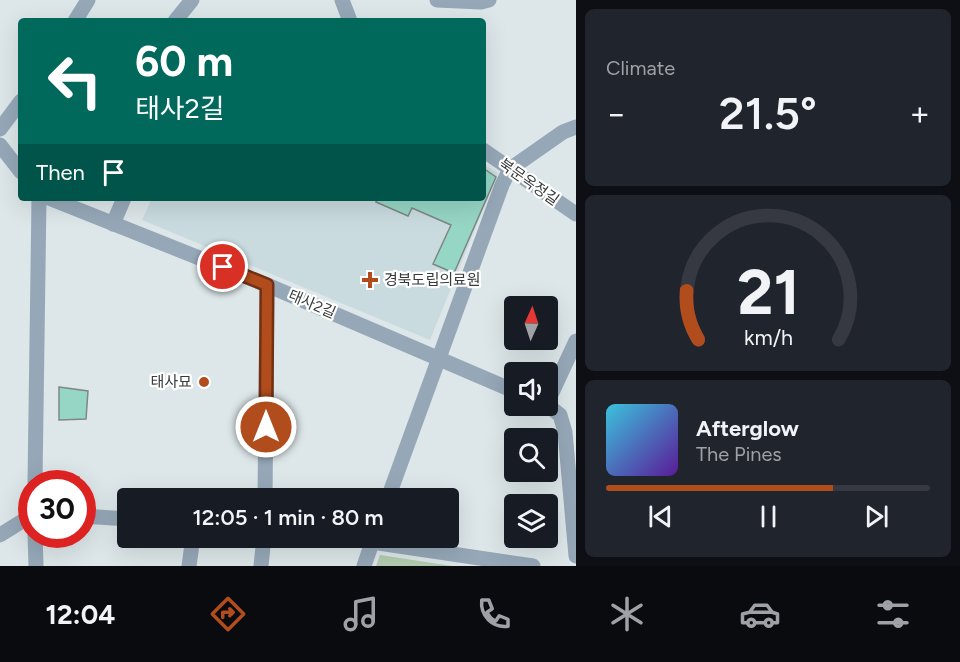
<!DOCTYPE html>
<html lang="en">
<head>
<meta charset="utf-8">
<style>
	:root { --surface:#171b24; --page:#20242c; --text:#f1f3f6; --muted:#9ea1a6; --line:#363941; --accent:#b14c1d }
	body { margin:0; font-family:Figtree,"Noto Sans KR",sans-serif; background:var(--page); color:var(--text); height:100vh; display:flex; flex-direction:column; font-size:22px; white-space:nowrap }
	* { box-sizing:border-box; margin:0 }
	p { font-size:20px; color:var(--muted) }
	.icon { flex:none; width:33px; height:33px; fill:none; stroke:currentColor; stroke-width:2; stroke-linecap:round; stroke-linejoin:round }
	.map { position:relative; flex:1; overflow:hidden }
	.drawer { display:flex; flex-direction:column; gap:9px; padding:9px; background:#0d0f14; width:384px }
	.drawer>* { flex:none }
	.banner { position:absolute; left:18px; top:18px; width:468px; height:183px; border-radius:6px; box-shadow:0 6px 24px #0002; background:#00695c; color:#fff; overflow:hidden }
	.needle { width:39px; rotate:3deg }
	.tools { position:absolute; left:504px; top:296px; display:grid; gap:12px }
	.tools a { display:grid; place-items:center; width:54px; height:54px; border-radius:6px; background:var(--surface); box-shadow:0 6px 24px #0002; font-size:30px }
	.speed { position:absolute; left:18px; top:470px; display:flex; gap:12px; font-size:30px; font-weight:700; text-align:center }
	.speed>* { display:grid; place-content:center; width:78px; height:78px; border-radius:50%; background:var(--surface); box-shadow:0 6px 24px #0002; line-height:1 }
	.speed .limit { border:9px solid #d22; background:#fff; color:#111 }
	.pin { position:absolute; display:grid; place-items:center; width:51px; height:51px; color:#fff; margin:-26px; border:3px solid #fff; border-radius:50%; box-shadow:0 2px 6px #0007 }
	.me { position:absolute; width:66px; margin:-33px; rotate:0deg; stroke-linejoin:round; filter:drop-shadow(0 0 4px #0008) }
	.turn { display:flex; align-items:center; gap:21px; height:126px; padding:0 18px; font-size:27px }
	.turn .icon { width:78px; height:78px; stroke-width:2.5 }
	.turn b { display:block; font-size:42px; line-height:51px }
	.then { display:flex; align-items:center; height:57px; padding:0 18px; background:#0003; gap:12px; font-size:22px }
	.big { font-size:45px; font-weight:600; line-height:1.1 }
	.drawer .widget { flex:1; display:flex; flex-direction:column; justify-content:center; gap:9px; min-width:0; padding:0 21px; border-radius:9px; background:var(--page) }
	.drawer .dial { align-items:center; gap:0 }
	.dial svg { height:156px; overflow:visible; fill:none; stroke:var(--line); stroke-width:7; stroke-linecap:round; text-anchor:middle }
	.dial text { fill:var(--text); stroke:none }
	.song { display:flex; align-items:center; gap:18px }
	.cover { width:72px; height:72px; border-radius:9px; background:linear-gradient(135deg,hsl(190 70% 55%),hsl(270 70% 35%)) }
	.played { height:6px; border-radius:3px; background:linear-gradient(90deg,var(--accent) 70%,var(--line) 70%) }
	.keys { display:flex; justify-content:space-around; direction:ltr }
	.heat { display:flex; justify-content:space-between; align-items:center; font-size:33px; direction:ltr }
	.trip { position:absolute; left:117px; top:488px; width:342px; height:60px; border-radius:6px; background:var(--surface); box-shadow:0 6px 24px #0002; font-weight:600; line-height:60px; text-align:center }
	.tab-bar { display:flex; height:96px; justify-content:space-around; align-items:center; background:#090b0e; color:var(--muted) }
	.tab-bar .icon { width:42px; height:42px }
	.tab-bar .active { color:var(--accent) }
	.tab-bar b { font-size:27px; color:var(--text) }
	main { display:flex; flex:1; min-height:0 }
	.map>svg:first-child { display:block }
</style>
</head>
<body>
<main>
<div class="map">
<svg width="576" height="566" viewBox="0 0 576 566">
	<rect width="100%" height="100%" fill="#dde7e9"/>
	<polygon fill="#c9dbdf" points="483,164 498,173 430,340 142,220 152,198 483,198"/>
	<polygon fill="#b4ceb1" points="380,555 452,566 376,566"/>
	<g fill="#96d6c5" stroke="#7f8785" stroke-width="1.5">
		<polygon points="483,168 496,177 454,273 433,264 451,225 412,208 408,216 376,202 377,198 483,198"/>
		<polygon points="59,387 88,391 86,419 59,420"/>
		<polygon points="59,476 79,477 78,483 59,483"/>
	</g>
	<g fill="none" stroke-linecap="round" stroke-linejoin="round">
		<g stroke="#96a8b8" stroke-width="15">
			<polyline points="342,0 350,21"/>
			<polyline points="437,0 481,2 489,0"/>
			<polyline points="75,21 88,0"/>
			<polyline points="175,21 192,0"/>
			<polyline points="0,129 21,101"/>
			<polyline points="0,145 21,172"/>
			<polyline points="483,150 576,214"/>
			<polyline points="49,198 267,285 514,391"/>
			<polyline points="113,224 124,198"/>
			<polyline points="548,401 576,341"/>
			<polyline points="547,405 560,415 565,432 576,556"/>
			<polyline points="35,483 39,198"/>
			<polyline points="265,498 267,285"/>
			<polyline points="388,498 502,185 510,169 563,132 576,127"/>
			<polyline points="82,516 128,519"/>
			<polyline points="35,534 36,566"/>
			<polyline points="0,535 32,515"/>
			<polyline points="338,537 533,566"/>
			<polyline points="189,566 193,537"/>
			<polyline points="261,566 264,537"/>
			<polyline points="364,566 374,537"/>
		</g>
	</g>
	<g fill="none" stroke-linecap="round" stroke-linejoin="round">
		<g stroke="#733113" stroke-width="15">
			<polyline id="route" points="223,267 267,285 266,427"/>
		</g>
		<use href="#route" stroke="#b14c1d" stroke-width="10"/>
	</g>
	<g fill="#b14c1d" stroke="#fff" stroke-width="2">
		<path d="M367 271h6v6h6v6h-6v6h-6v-6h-6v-6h6z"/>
		<circle cx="204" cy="382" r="6"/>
	</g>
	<g text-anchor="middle" stroke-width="4.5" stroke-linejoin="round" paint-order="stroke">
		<g font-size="15" fill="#373b3b" stroke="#fff">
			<text transform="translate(529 182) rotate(35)" y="5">북문옥정길</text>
			<text transform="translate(312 304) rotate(23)" y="5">태사2길</text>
		</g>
		<g font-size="15" fill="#373b3b" stroke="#fff" text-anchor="start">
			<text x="384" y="285">경북도립의료원</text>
			<text x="192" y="387" text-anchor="end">태사묘</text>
		</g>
	</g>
</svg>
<div class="tools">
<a><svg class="needle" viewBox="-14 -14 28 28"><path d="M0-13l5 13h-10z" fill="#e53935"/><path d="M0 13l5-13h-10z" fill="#9ea1a6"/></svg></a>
<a><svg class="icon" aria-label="sound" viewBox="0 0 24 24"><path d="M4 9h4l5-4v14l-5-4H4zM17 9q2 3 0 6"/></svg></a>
<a><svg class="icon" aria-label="search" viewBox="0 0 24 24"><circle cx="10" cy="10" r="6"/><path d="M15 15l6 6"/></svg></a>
<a><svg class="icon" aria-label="layers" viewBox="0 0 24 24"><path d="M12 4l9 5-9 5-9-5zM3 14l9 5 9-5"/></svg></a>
</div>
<div class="speed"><div class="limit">30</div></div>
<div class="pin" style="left:223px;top:267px;background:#d93025"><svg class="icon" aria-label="arrive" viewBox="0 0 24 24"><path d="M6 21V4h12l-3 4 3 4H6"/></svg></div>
<svg class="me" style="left:266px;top:427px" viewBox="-20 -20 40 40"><circle r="17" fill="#b14c1d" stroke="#fff" stroke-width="3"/><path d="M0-11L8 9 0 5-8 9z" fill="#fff"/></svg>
<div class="trip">12:05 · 1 min · 80 m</div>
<div class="banner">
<div class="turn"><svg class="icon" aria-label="left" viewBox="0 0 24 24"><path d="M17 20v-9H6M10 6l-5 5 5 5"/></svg><div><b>60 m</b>태사2길</div></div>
<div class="then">Then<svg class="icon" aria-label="arrive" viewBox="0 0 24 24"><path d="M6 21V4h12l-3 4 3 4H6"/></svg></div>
</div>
</div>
<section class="drawer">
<div class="widget"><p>Climate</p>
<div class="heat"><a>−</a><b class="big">21.5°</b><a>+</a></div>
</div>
<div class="widget dial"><svg viewBox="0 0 100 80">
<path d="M14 69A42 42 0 1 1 86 69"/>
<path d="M14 69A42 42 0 0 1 8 44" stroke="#b14c1d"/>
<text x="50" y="56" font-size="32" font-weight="700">21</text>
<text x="50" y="72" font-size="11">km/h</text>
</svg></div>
<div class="widget">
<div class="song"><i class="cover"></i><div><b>Afterglow</b><p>The Pines</p></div></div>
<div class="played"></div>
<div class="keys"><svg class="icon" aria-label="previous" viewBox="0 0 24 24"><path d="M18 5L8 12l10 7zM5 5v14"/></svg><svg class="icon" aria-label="pause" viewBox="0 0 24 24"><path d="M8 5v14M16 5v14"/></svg><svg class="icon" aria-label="next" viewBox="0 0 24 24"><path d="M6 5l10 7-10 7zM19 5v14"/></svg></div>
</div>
</section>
</main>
<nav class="tab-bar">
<b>12:04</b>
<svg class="icon active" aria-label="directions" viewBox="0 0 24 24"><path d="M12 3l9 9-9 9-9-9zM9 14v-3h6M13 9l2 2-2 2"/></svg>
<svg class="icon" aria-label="music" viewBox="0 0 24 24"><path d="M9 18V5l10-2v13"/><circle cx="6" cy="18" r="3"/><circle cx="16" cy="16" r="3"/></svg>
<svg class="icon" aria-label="phone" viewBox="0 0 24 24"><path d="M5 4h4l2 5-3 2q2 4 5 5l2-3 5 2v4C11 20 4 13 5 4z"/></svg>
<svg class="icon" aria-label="climate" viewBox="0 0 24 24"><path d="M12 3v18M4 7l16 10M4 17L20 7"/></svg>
<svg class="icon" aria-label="car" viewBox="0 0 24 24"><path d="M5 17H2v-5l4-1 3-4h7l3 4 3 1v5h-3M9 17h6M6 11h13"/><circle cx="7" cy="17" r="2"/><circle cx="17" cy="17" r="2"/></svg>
<svg class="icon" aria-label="filters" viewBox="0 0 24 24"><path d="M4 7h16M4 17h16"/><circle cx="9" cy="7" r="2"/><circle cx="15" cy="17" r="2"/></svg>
</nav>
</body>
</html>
